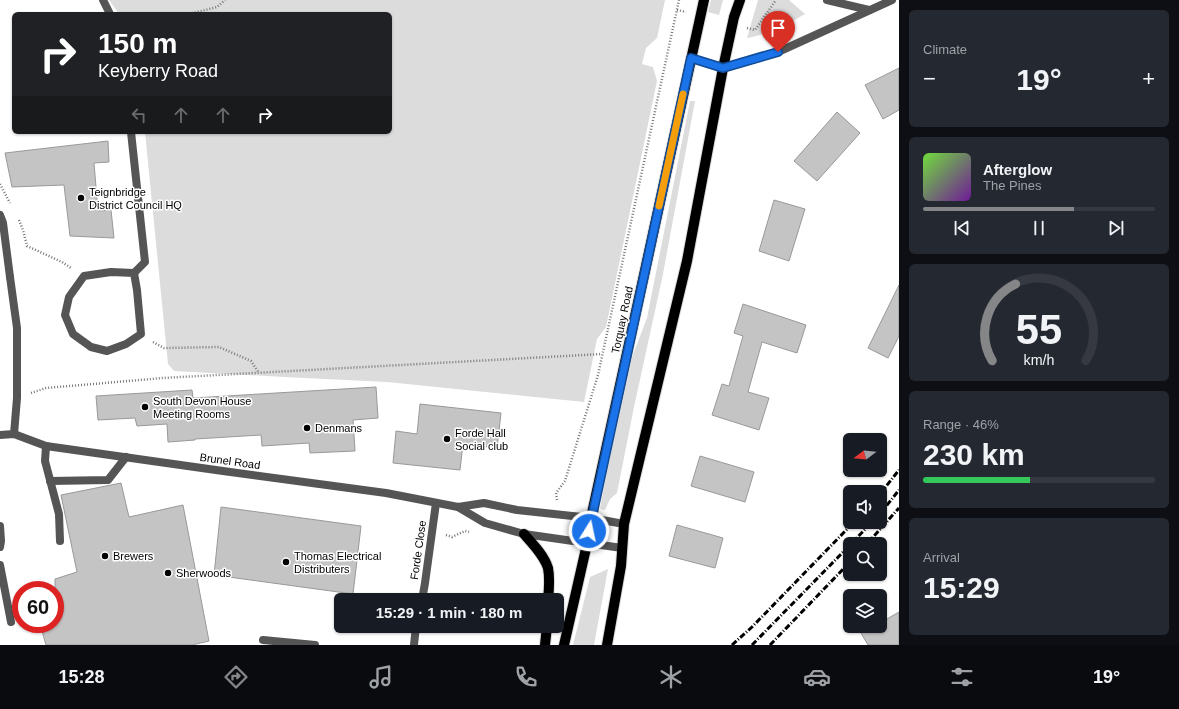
<!DOCTYPE html>
<html lang="en">
<head>
<meta charset="utf-8">
<style>
	:root { --surface:#171b24; --page:#242831; --text:#f1f3f6; --muted:#9ea1a6; --line:#363941; --accent:#858687 }
	body { margin:0; font-family:Helvetica,sans-serif; background:var(--page); color:var(--text); height:100vh; display:flex; flex-direction:column; font-size:15px; white-space:nowrap }
	* { box-sizing:border-box; margin:0 }
	p { font-size:13px; color:var(--muted) }
	.icon { flex:none; width:22px; height:22px; fill:none; stroke:currentColor; stroke-width:2; stroke-linecap:round; stroke-linejoin:round }
	.map { position:relative; flex:1; overflow:hidden }
	.panel { display:flex; flex-direction:column; gap:10px; padding:10px; background:#0d0f14; width:280px }
	.panel>* { flex:none }
	.top-card { position:absolute; left:12px; top:12px; width:380px; height:122px; border-radius:6px; box-shadow:0 1px 3px #0004; background:#202124; color:#fff; overflow:hidden }
	.needle { width:26px; rotate:254deg }
	.fabs { position:absolute; left:843px; top:433px; display:grid; gap:8px }
	.fabs a { display:grid; place-items:center; width:44px; height:44px; border-radius:6px; background:var(--surface); box-shadow:0 1px 3px #0004; font-size:20px }
	.speed { position:absolute; left:12px; top:581px; display:flex; gap:8px; font-size:20px; font-weight:700; text-align:center }
	.speed>* { display:grid; place-content:center; width:52px; height:52px; border-radius:50%; background:var(--surface); box-shadow:0 1px 3px #0004; line-height:1 }
	.speed .limit { border:6px solid #d22; background:#fff; color:#111 }
	.pin { position:absolute; display:grid; place-items:center; width:34px; height:34px; color:#fff; margin:-41px -17px; border-radius:50% 50% 50% 0; rotate:-45deg; box-shadow:0 0 4px #0007 }
	.pin .icon { rotate:45deg }
	.me { position:absolute; width:44px; margin:-22px; rotate:10deg; stroke-linejoin:round; filter:drop-shadow(0 0 3px #0008) }
	.turn { display:flex; align-items:center; gap:14px; height:84px; padding:0 20px; font-size:18px }
	.turn .icon { width:52px; height:52px; stroke-width:2.5 }
	.turn b { display:block; font-size:28px; line-height:34px }
	.lanes { display:flex; align-items:center; height:38px; padding:0 20px; background:#0003; justify-content:center; gap:20px; direction:ltr }
	.lanes .off { opacity:.35 }
	.big { font-size:30px; font-weight:700; line-height:1.1 }
	.panel .card { flex:1; display:flex; flex-direction:column; justify-content:center; gap:6px; min-width:0; padding:0 14px; border-radius:6px; background:var(--page) }
	.panel .dial { align-items:center; gap:0 }
	.dial svg { height:104px; overflow:visible; fill:none; stroke:var(--line); stroke-width:7; stroke-linecap:round; text-anchor:middle }
	.dial text { fill:var(--text); stroke:none }
	.song { display:flex; align-items:center; gap:12px }
	.cover { width:48px; height:48px; border-radius:6px; background:linear-gradient(135deg,hsl(100 70% 55%),hsl(280 70% 35%)) }
	.played { height:4px; border-radius:2px; background:linear-gradient(90deg,var(--accent) 65%,var(--line) 65%) }
	.keys { display:flex; justify-content:space-around; direction:ltr }
	.heat { display:flex; justify-content:space-between; align-items:center; font-size:22px; direction:ltr }
	.charge { height:6px; border-radius:3px; background:linear-gradient(90deg,#34c759 46%,var(--line) 0) }
	.trip { position:absolute; left:334px; top:593px; width:230px; height:40px; border-radius:6px; background:var(--surface); box-shadow:0 1px 3px #0004; font-weight:700; line-height:40px; text-align:center }
	.tabs { display:flex; height:64px; justify-content:space-around; align-items:center; background:#090b0e; color:var(--muted) }
	.tabs .icon { width:28px; height:28px }
	.tabs .on { color:var(--accent) }
	.tabs b { font-size:18px; color:var(--text) }
	main { display:flex; flex:1; min-height:0 }
	.map>svg:first-child { display:block }
</style>
</head>
<body>
<main>
<div class="map">
<svg width="899" height="645" viewBox="0 0 899 645">
	<rect width="100%" height="100%" fill="#fff"/>
	<g fill="#dcdcdc">
		<polygon points="109,0 665,0 657,38 646,48 642,64 653,67 657,81 606,327 597,339 584,402 387,382 284,377 174,371 168,364 145,132 390,132 390,14 119,14"/>
		<polygon points="711,0 723,0 719,15 708,12"/>
		<path d="M758 0H789L805 14C790 23 765 35 747 38Z"/>
		<polygon points="690,101 695,101 663,274 634,407 617,493 610,499 605,510 602,510 600,508 626,373 647,318"/>
		<polygon points="608,569 594,645 573,645 590,577"/>
	</g>
	<g fill="#c4c4c4" stroke="#999">
		<polygon points="899,68 899,110 883,119 865,85"/>
		<polygon points="837,112 860,133 817,181 794,161"/>
		<polygon points="108,141 109,162 94,163 98,211 111,210 114,238 70,236 64,185 12,187 5,153"/>
		<polygon points="774,200 805,209 789,261 759,251"/>
		<polygon points="899,285 899,336 888,358 868,348"/>
		<polygon points="743,304 806,325 797,353 762,342 748,392 769,398 759,430 712,415 722,384 729,386 743,336 734,333"/>
		<polygon points="376,387 378,418 353,420 355,451 310,453 309,443 262,446 261,435 195,439 195,440 168,442 167,424 137,426 135,418 98,420 96,396 192,390 193,398"/>
		<polygon points="420,404 501,413 497,448 463,444 460,470 393,463 396,431 417,434"/>
		<polygon points="700,456 754,472 745,502 691,486"/>
		<polygon points="121,483 129,517 183,505 209,641 192,645 46,645 40,624 55,624 55,579 77,572 61,495"/>
		<polygon points="221,507 361,526 353,594 214,575"/>
		<polygon points="677,525 723,538 715,568 669,556"/>
		<polygon points="899,612 899,645 868,645 861,633 874,626 880,626 880,623"/>
	</g>
	<g fill="none" stroke-linecap="round" stroke-linejoin="round">
		<g stroke="#dbdbdb" stroke-width="12">
			<g id="primary">
				<path d="M524 534C532 543 544 555 548 568 550 578 549 590 548 600"/>
				<polyline points="545,645 547,626"/>
				<polyline points="564,645 587,544 591,518 704,0"/>
				<polyline points="607,645 621,566 624,524 687,261 723,68 734,17 740,0"/>
			</g>
		</g>
		<g stroke="#777" stroke-width="2.5" stroke-dasharray="1 2" stroke-linecap="butt">
			<polyline points="677,10 686,12"/>
			<polyline points="189,14 217,7 225,0"/>
			<polyline points="747,28 755,30 776,0"/>
			<polyline points="0,184 10,203"/>
			<polyline points="19,220 23,230 27,246 62,262 71,268"/>
			<polyline points="153,342 164,348 219,347 251,361 259,373"/>
			<polyline points="31,393 46,388 163,378 602,354"/>
			<polyline points="557,500 556,493 565,481 598,375 679,0"/>
			<polyline points="446,535 452,537 465,531 469,532"/>
		</g>
		<g stroke="#555" stroke-width="8">
			<polyline points="103,0 110,14"/>
			<polyline points="131,132 145,262 134,273"/>
			<polyline points="0,215 3,223 10,277"/>
			<polygon points="111,272 134,273 137,290 141,334 126,344 107,351 91,347 73,334 65,315 69,297 84,276"/>
			<polyline points="46,446 45,461 59,514 60,541"/>
			<polyline points="50,481 108,480 126,457"/>
			<polyline points="0,526 1,541 0,547"/>
			<polyline points="0,565 11,622"/>
			<polyline points="263,640 315,645"/>
		</g>
		<g stroke="#555" stroke-width="8">
			<polyline points="827,0 869,10"/>
			<polyline points="691,58 723,68 778,52 892,0"/>
			<polyline points="10,277 17,328 17,398 14,434"/>
			<polyline points="0,435 14,434 46,446 223,471 386,493 458,507 484,503 517,510 591,518 624,524"/>
			<polyline points="458,507 485,523 524,534 622,548"/>
			<polyline points="422,600 425,583 436,503"/>
			<polyline points="414,645 416,626"/>
		</g>
		<use href="#primary" stroke="#000" stroke-width="10"/>
		<g stroke="#000" stroke-width="3" stroke-dasharray="6 2 1 2" stroke-linecap="butt">
			<polyline points="880,494 899,470"/>
			<polyline points="880,514 899,490"/>
			<polyline points="851,544 872,522"/>
			<polyline points="867,544 899,508"/>
			<polyline points="732,645 752,627 854,522"/>
			<polyline points="752,645 850,545"/>
			<polyline points="770,645 850,562"/>
		</g>
	</g>
	<g fill="none" stroke-linecap="round" stroke-linejoin="round">
		<g stroke="#114b97" stroke-width="10">
			<polyline id="route" points="589,531 691,58 723,68 778,52"/>
		</g>
		<use href="#route" stroke="#1a73e8" stroke-width="7"/>
		<polyline stroke="#f59e0b" stroke-width="7" points="659,206 683,94"/>
	</g>
	<g fill="#000" stroke="#fff" stroke-width="1.5">
		<circle cx="81" cy="198" r="4"/>
		<circle cx="145" cy="407" r="4"/>
		<circle cx="307" cy="428" r="4"/>
		<circle cx="447" cy="439" r="4"/>
		<circle cx="105" cy="556" r="4"/>
		<circle cx="286" cy="562" r="4"/>
		<circle cx="168" cy="573" r="4"/>
	</g>
	<g text-anchor="middle" stroke-width="3" stroke-linejoin="round" paint-order="stroke">
		<g font-size="11" fill="#000" stroke="#fff" text-anchor="start">
			<text x="89" y="196">Teignbridge<tspan x="89" dy="13">District Council HQ</tspan></text>
			<text x="153" y="405">South Devon House<tspan x="153" dy="13">Meeting Rooms</tspan></text>
			<text x="315" y="432">Denmans</text>
			<text x="455" y="437">Forde Hall<tspan x="455" dy="13">Social club</tspan></text>
			<text x="113" y="560">Brewers</text>
			<text x="294" y="560">Thomas Electrical<tspan x="294" dy="13">Distributers</tspan></text>
			<text x="176" y="577">Sherwoods</text>
		</g>
		<g font-size="11" fill="#000" stroke="#fff">
			<text transform="translate(622 320) rotate(-78)" y="4">Torquay Road</text>
			<text transform="translate(230 461) rotate(8)" y="4">Brunel Road</text>
			<text transform="translate(418 550) rotate(-82)" y="4">Forde Close</text>
		</g>
	</g>
</svg>
<div class="fabs">
<a><svg class="needle" viewBox="-14 -14 28 28"><path d="M0-13l5 13h-10z" fill="#e53935"/><path d="M0 13l5-13h-10z" fill="#9ea1a6"/></svg></a>
<a><svg class="icon" aria-label="sound" viewBox="0 0 24 24"><path d="M4 9h4l5-4v14l-5-4H4zM17 9q2 3 0 6"/></svg></a>
<a><svg class="icon" aria-label="search" viewBox="0 0 24 24"><circle cx="10" cy="10" r="6"/><path d="M15 15l6 6"/></svg></a>
<a><svg class="icon" aria-label="layers" viewBox="0 0 24 24"><path d="M12 4l9 5-9 5-9-5zM3 14l9 5 9-5"/></svg></a>
</div>
<div class="speed"><div class="limit">60</div></div>
<div class="pin" style="left:778px;top:52px;background:#d93025"><svg class="icon" aria-label="arrive" viewBox="0 0 24 24"><path d="M6 21V4h12l-3 4 3 4H6"/></svg></div>
<svg class="me" style="left:589px;top:531px" viewBox="-20 -20 40 40"><circle r="17" fill="#1a73e8" stroke="#fff" stroke-width="3"/><path d="M0-11L8 9 0 5-8 9z" fill="#fff"/></svg>
<div class="trip">15:29 · 1 min · 180 m</div>
<div class="top-card">
<div class="turn"><svg class="icon" aria-label="right" viewBox="0 0 24 24"><path d="M7 20v-9h11M14 6l5 5-5 5"/></svg><div><b>150 m</b>Keyberry Road</div></div>
<div class="lanes"><svg class="icon off" aria-label="left" viewBox="0 0 24 24"><path d="M17 20v-9H6M10 6l-5 5 5 5"/></svg><svg class="icon off" aria-label="ahead" viewBox="0 0 24 24"><path d="M12 20V5M6 11l6-6 6 6"/></svg><svg class="icon off" aria-label="ahead" viewBox="0 0 24 24"><path d="M12 20V5M6 11l6-6 6 6"/></svg><svg class="icon" aria-label="right" viewBox="0 0 24 24"><path d="M7 20v-9h11M14 6l5 5-5 5"/></svg></div>
</div>
</div>
<section class="panel">
<div class="card"><p>Climate</p>
<div class="heat"><a>−</a><b class="big">19°</b><a>+</a></div>
</div>
<div class="card">
<div class="song"><i class="cover"></i><div><b>Afterglow</b><p>The Pines</p></div></div>
<div class="played"></div>
<div class="keys"><svg class="icon" aria-label="previous" viewBox="0 0 24 24"><path d="M18 5L8 12l10 7zM5 5v14"/></svg><svg class="icon" aria-label="pause" viewBox="0 0 24 24"><path d="M8 5v14M16 5v14"/></svg><svg class="icon" aria-label="next" viewBox="0 0 24 24"><path d="M6 5l10 7-10 7zM19 5v14"/></svg></div>
</div>
<div class="card dial"><svg viewBox="0 0 100 80">
<path d="M14 69A42 42 0 1 1 86 69"/>
<path d="M14 69A42 42 0 0 1 32 10" stroke="#858687"/>
<text x="50" y="56" font-size="32" font-weight="700">55</text>
<text x="50" y="72" font-size="11">km/h</text>
</svg></div>
<div class="card"><p>Range · 46%</p><b class="big">230 km</b><div class="charge"></div></div>
<div class="card"><p>Arrival</p><b class="big">15:29</b></div>
</section>
</main>
<nav class="tabs">
<b>15:28</b>
<svg class="icon on" aria-label="directions" viewBox="0 0 24 24"><path d="M12 3l9 9-9 9-9-9zM9 14v-3h6M13 9l2 2-2 2"/></svg>
<svg class="icon" aria-label="music" viewBox="0 0 24 24"><path d="M9 18V5l10-2v13"/><circle cx="6" cy="18" r="3"/><circle cx="16" cy="16" r="3"/></svg>
<svg class="icon" aria-label="phone" viewBox="0 0 24 24"><path d="M5 4h4l2 5-3 2q2 4 5 5l2-3 5 2v4C11 20 4 13 5 4z"/></svg>
<svg class="icon" aria-label="climate" viewBox="0 0 24 24"><path d="M12 3v18M4 7l16 10M4 17L20 7"/></svg>
<svg class="icon" aria-label="car" viewBox="0 0 24 24"><path d="M5 17H2v-5l4-1 3-4h7l3 4 3 1v5h-3M9 17h6M6 11h13"/><circle cx="7" cy="17" r="2"/><circle cx="17" cy="17" r="2"/></svg>
<svg class="icon" aria-label="filters" viewBox="0 0 24 24"><path d="M4 7h16M4 17h16"/><circle cx="9" cy="7" r="2"/><circle cx="15" cy="17" r="2"/></svg>
<b>19°</b>
</nav>
</body>
</html>
